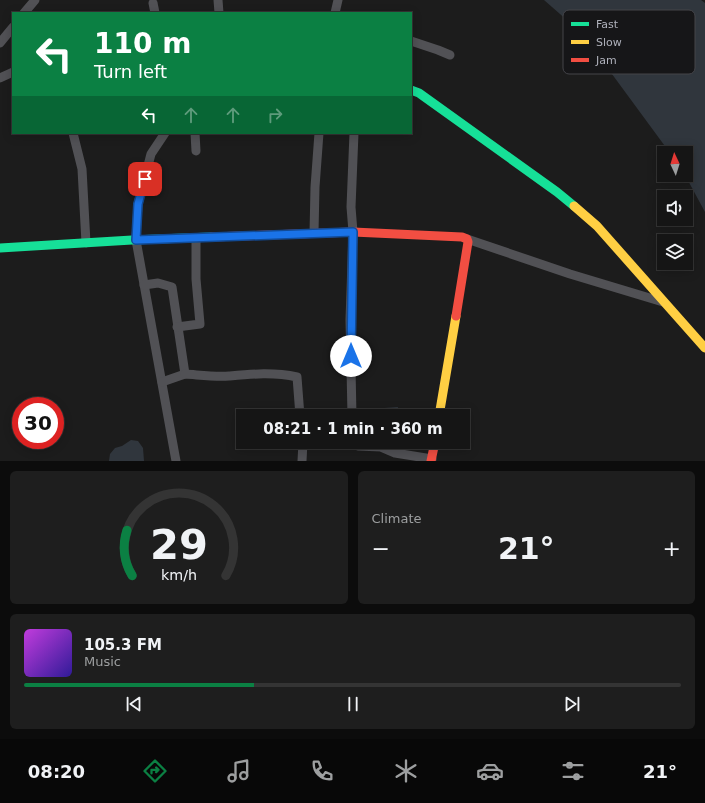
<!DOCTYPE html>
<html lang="en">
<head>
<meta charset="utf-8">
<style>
	:root { --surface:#151515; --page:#1e1e1e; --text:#f1f3f6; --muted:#9d9fa0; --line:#343434; --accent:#0b8043 }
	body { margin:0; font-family:"DejaVu Sans",sans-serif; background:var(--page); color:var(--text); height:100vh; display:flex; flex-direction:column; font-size:15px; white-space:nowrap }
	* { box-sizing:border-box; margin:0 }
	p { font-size:13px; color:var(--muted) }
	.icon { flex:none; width:22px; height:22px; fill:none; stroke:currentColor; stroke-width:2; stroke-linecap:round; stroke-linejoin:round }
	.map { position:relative; height:461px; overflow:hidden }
	.panel { display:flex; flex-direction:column; gap:10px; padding:10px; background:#0c0c0c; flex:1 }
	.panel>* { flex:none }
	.hud { position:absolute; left:12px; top:12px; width:400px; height:122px; border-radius:0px; box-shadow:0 2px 10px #0003,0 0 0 1px var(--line); background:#0b8043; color:#fff; overflow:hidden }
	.needle { width:26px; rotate:356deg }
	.buttons { position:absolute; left:657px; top:146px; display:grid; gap:8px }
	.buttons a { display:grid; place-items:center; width:36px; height:36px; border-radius:0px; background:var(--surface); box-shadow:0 2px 10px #0003,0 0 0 1px var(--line); font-size:20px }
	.speed { position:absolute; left:12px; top:397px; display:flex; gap:8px; font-size:20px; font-weight:700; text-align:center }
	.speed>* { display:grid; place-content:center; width:52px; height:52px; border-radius:50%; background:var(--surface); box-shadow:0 2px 10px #0003,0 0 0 1px var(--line); line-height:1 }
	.speed .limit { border:6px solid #d22; background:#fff; color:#111 }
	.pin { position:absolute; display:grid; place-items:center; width:34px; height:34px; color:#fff; margin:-17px; border-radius:8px; box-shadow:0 2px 6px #0006 }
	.me { position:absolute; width:44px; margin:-22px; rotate:0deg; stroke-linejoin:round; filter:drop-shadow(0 0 3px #0008) }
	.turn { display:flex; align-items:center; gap:14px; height:84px; padding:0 16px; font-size:18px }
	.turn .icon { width:52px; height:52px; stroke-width:2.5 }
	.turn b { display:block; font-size:28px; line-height:34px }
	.lanes { display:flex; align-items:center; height:38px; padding:0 16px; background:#0003; justify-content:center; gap:20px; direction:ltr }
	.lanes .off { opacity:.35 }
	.big { font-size:30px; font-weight:600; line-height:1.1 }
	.panel .tile { flex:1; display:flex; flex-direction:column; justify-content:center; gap:6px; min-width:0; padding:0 14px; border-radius:6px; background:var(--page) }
	.panel .dial { align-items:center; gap:0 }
	.dial svg { height:104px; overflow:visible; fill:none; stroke:var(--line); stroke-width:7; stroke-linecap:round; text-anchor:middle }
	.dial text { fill:var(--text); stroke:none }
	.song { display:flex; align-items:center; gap:12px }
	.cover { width:48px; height:48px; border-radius:6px; background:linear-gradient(135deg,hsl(290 70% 55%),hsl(250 70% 35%)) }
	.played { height:4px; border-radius:2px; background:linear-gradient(90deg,var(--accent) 35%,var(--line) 35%) }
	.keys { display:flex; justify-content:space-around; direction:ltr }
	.heat { display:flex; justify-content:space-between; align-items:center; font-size:22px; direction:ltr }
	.panel .tiles { flex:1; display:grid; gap:10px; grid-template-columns:1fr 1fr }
	.tile:last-child { grid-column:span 2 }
	.trip { position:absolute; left:236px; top:409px; width:234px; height:40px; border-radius:0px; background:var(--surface); box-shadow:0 2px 10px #0003,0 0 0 1px var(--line); font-weight:600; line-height:40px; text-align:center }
	.tab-bar { display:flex; height:64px; justify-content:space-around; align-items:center; background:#080808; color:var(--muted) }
	.tab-bar .icon { width:28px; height:28px }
	.tab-bar .active { color:var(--accent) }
	.tab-bar b { font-size:18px; color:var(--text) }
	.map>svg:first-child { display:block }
</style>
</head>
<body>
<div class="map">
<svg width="705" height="461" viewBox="0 0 705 461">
	<rect width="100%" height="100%" fill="#1c1c1c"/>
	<g fill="#30363d">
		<polygon points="544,0 701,0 705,3 705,212 685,175 686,175 686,153 670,153 609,70 576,28"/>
		<polygon points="398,407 397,416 359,416 358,410"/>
		<polygon points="131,440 138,441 143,448 144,461 109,461 110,454 115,448 122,446"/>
	</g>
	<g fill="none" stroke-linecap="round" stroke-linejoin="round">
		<g stroke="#515155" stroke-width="9">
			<polyline points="218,0 219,13"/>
			<polyline points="153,3 155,13"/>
			<polyline points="24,13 35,0"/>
			<polyline points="335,13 338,0"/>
			<polyline points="411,41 438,50 450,55"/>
			<polyline points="0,43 13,27"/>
			<polyline points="0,78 13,72"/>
			<polyline points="73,133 82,169 86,243"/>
			<polyline points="165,133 151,154 138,204 136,240 176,461"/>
			<polyline points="195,133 196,151"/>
			<polyline points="314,233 315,187 319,133"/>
			<polyline points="467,239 570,274 663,302"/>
			<polyline points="144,285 158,283 172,287 185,374 162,382"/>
			<polyline points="177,327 200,324 196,279 196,238"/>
			<path d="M185 374C200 375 214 377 229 376 252 374 274 372 297 377L300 416"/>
			<polyline points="352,416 350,320 353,232 351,207 354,133"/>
			<polyline points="354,442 354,444 358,446 381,447 395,453 432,459"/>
			<polyline points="302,461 303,442"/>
		</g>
		<g stroke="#16e098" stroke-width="9">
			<polyline points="411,90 419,93 557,192 574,206"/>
			<polyline points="0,248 132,240 211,237"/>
		</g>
		<g stroke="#ffcf43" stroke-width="9">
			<polyline points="574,206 597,226 705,348"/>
			<polyline points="439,416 456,316"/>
		</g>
		<g stroke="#f24e42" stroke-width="9">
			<polyline points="211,237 353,232 462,237 467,239 468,242 456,316"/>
			<polyline points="431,461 435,442"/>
		</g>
	</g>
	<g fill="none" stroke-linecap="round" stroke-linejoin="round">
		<g stroke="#114b97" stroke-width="10">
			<polyline id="route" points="145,179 138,204 136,240 353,232 351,356"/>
		</g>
		<use href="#route" stroke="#1a73e8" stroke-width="7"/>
	</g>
	<rect x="563" y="10" width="132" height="64" rx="6" fill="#161618" stroke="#444449" stroke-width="1"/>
	<rect x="571" y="22" width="18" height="4" fill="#16e098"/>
	<rect x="571" y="40" width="18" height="4" fill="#ffcf43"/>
	<rect x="571" y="58" width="18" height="4" fill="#f24e42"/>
	<g font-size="11" fill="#afb1bb">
		<text x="596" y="28">Fast</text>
		<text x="596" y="46">Slow</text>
		<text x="596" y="64">Jam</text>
	</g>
</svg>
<div class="buttons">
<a><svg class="needle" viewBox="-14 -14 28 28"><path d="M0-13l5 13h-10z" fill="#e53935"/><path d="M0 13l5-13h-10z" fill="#9d9fa0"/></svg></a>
<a><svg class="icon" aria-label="sound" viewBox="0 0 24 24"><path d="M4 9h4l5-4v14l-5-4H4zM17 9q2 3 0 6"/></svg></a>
<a><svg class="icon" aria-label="layers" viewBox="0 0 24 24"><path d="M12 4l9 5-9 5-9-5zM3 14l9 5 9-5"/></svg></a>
</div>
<div class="speed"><div class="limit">30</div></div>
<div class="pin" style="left:145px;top:179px;background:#d93025"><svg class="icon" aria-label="arrive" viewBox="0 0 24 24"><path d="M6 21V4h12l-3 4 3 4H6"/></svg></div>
<svg class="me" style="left:351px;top:356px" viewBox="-20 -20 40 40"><circle r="19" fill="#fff"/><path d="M0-13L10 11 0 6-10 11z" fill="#1a73e8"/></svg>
<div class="trip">08:21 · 1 min · 360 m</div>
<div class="hud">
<div class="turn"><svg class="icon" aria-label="left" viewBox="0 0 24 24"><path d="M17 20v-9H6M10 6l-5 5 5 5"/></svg><div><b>110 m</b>Turn left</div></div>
<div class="lanes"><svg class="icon" aria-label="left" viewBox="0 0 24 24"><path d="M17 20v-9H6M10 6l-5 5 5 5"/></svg><svg class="icon off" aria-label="ahead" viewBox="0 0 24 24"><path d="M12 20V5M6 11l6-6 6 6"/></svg><svg class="icon off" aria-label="ahead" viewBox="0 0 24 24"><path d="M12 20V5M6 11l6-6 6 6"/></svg><svg class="icon off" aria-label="right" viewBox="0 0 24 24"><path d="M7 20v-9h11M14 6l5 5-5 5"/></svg></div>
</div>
</div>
<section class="panel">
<div class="tiles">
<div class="tile dial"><svg viewBox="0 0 100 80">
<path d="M14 69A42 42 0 1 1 86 69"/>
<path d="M14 69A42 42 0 0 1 10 34" stroke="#0b8043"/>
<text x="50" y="56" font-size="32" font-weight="700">29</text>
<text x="50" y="72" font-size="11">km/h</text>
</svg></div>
<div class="tile"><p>Climate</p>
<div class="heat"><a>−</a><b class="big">21°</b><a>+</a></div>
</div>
<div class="tile">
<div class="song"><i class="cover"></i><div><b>105.3 FM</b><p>Music</p></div></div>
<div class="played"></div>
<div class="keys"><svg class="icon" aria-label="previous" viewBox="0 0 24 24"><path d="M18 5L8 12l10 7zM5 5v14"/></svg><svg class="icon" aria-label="pause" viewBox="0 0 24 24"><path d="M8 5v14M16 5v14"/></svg><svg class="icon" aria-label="next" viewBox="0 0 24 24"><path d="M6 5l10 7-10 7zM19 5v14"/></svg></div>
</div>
</div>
</section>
<nav class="tab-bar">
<b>08:20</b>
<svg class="icon active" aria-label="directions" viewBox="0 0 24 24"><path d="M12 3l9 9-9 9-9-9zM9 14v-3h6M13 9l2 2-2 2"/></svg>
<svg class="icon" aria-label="music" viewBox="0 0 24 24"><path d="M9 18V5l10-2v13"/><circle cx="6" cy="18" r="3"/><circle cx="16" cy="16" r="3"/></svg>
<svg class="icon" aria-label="phone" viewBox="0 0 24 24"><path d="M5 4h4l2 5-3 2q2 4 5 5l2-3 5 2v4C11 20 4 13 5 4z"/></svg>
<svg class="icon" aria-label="climate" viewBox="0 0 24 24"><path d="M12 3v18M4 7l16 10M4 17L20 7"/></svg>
<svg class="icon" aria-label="car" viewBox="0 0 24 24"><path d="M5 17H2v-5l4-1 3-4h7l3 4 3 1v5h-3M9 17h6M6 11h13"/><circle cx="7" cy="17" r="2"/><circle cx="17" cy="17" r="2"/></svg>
<svg class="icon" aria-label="filters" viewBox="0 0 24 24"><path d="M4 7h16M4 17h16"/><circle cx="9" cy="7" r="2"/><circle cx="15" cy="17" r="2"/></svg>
<b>21°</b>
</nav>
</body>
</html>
